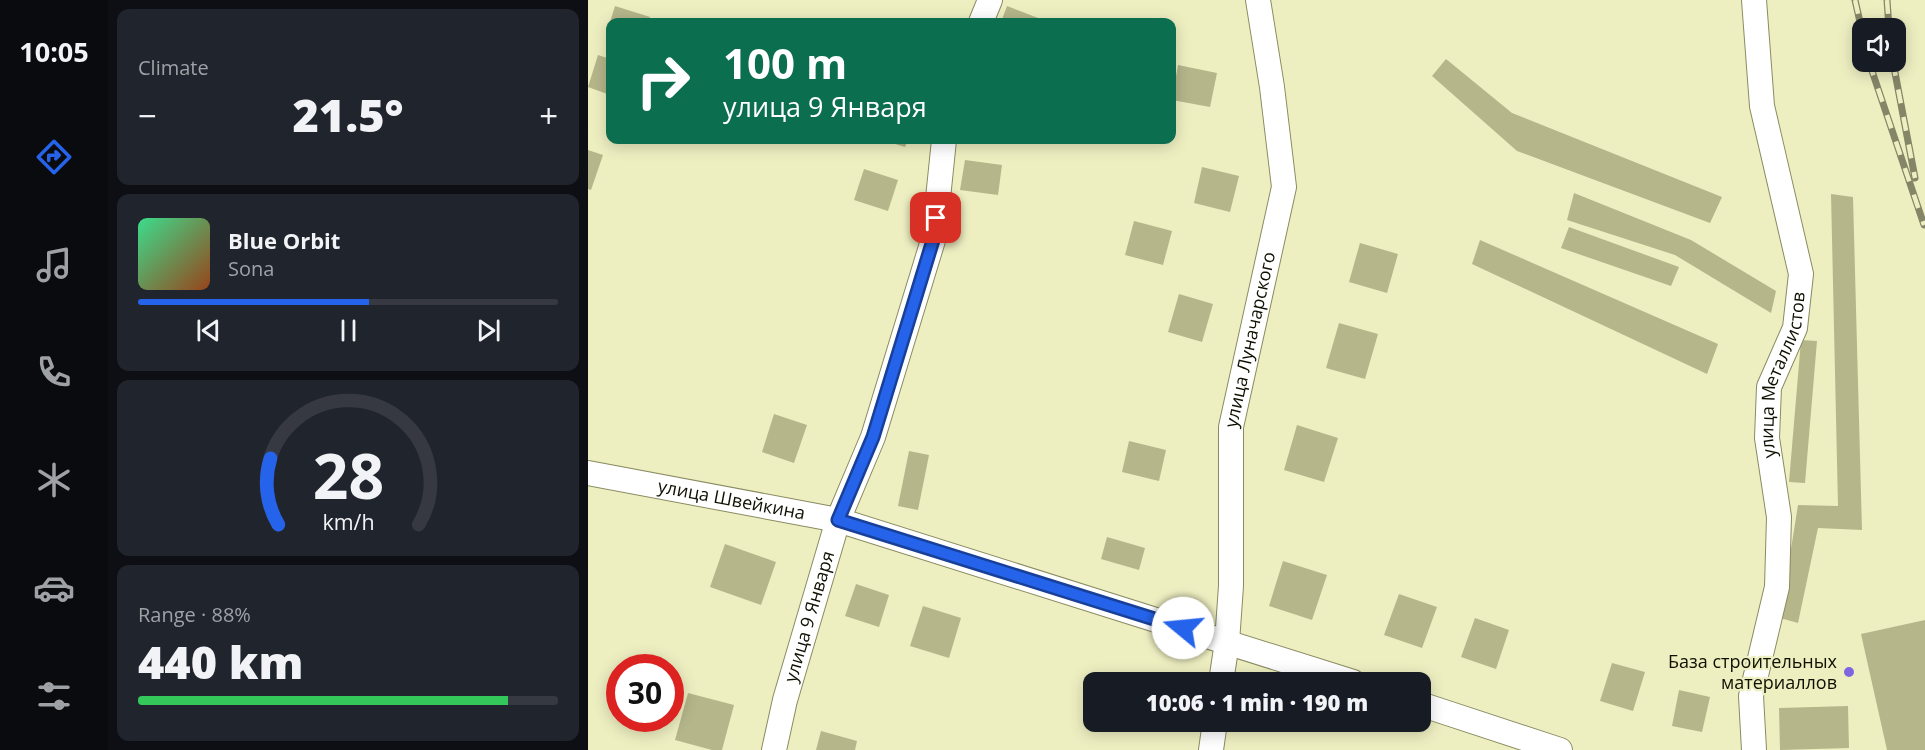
<!DOCTYPE html>
<html lang="en">
<head>
<meta charset="utf-8">
<style>
	:root { --surface:#171b24; --page:#20242c; --text:#f1f3f6; --muted:#9ea1a6; --line:#363941; --accent:#2563eb }
	body { margin:0; font-family:"Open Sans",sans-serif; background:var(--page); color:var(--text); height:100vh; display:flex; flex-direction:column; font-size:22px; white-space:nowrap }
	* { box-sizing:border-box; margin:0 }
	p { font-size:20px; color:var(--muted) }
	.icon { flex:none; width:33px; height:33px; fill:none; stroke:currentColor; stroke-width:2; stroke-linecap:round; stroke-linejoin:round }
	.map { position:relative; flex:1; overflow:hidden }
	.drawer { display:flex; flex-direction:column; gap:9px; padding:9px; background:#0d0f14; width:480px }
	.drawer>* { flex:none }
	.guide { position:absolute; left:18px; top:18px; width:570px; height:126px; border-radius:12px; box-shadow:0 3px 15px #0003; background:#0b6e4f; color:#fff; overflow:hidden }
	.tools { position:absolute; left:1264px; top:18px; display:grid; gap:12px }
	.tools a { display:grid; place-items:center; width:54px; height:54px; border-radius:12px; background:var(--surface); box-shadow:0 3px 15px #0003; font-size:30px }
	.speed { position:absolute; left:18px; top:654px; display:flex; gap:12px; font-size:30px; font-weight:700; text-align:center }
	.speed>* { display:grid; place-content:center; width:78px; height:78px; border-radius:50%; background:var(--surface); box-shadow:0 3px 15px #0003; line-height:1 }
	.speed .limit { border:9px solid #d22; background:#fff; color:#111 }
	.pin { position:absolute; display:grid; place-items:center; width:51px; height:51px; color:#fff; margin:-26px; border-radius:12px; box-shadow:0 3px 9px #0006 }
	.me { position:absolute; width:66px; margin:-33px; rotate:287deg; stroke-linejoin:round; filter:drop-shadow(0 0 4px #0008) }
	.turn { display:flex; align-items:center; gap:21px; height:126px; padding:0 18px; font-size:27px }
	.turn .icon { width:78px; height:78px; stroke-width:2.5 }
	.turn b { display:block; font-size:42px; line-height:51px }
	.big { font-size:45px; font-weight:800; line-height:1.1 }
	.drawer .widget { flex:1; display:flex; flex-direction:column; justify-content:center; gap:9px; min-width:0; padding:0 21px; border-radius:12px; background:var(--page) }
	.drawer .dial { align-items:center; gap:0 }
	.dial svg { height:156px; overflow:visible; fill:none; stroke:var(--line); stroke-width:7; stroke-linecap:round; text-anchor:middle }
	.dial text { fill:var(--text); stroke:none }
	.song { display:flex; align-items:center; gap:18px }
	.cover { width:72px; height:72px; border-radius:9px; background:linear-gradient(135deg,hsl(150 70% 55%),hsl(20 70% 35%)) }
	.played { height:6px; border-radius:3px; background:linear-gradient(90deg,var(--accent) 55%,var(--line) 55%) }
	.keys { display:flex; justify-content:space-around; direction:ltr }
	.heat { display:flex; justify-content:space-between; align-items:center; font-size:33px; direction:ltr }
	.charge { height:9px; border-radius:4px; background:linear-gradient(90deg,#34c759 88%,var(--line) 0) }
	.trip { position:absolute; left:495px; top:672px; width:348px; height:60px; border-radius:12px; background:var(--surface); box-shadow:0 3px 15px #0003; font-weight:800; line-height:60px; text-align:center }
	main { display:flex; flex:1; min-height:0 }
	.menu { display:flex; flex-direction:column; width:108px; justify-content:space-around; align-items:center; background:#090b0e; color:var(--muted) }
	.menu .icon { width:42px; height:42px }
	.menu .current { color:var(--accent) }
	.menu b { font-size:27px; color:var(--text) }
	.map>svg:first-child { display:block }
</style>
</head>
<body>
<main>
<nav class="menu">
<b>10:05</b>
<svg class="icon current" aria-label="directions" viewBox="0 0 24 24"><path d="M12 3l9 9-9 9-9-9zM9 14v-3h6M13 9l2 2-2 2"/></svg>
<svg class="icon" aria-label="music" viewBox="0 0 24 24"><path d="M9 18V5l10-2v13"/><circle cx="6" cy="18" r="3"/><circle cx="16" cy="16" r="3"/></svg>
<svg class="icon" aria-label="phone" viewBox="0 0 24 24"><path d="M5 4h4l2 5-3 2q2 4 5 5l2-3 5 2v4C11 20 4 13 5 4z"/></svg>
<svg class="icon" aria-label="climate" viewBox="0 0 24 24"><path d="M12 3v18M4 7l16 10M4 17L20 7"/></svg>
<svg class="icon" aria-label="car" viewBox="0 0 24 24"><path d="M5 17H2v-5l4-1 3-4h7l3 4 3 1v5h-3M9 17h6M6 11h13"/><circle cx="7" cy="17" r="2"/><circle cx="17" cy="17" r="2"/></svg>
<svg class="icon" aria-label="filters" viewBox="0 0 24 24"><path d="M4 7h16M4 17h16"/><circle cx="9" cy="7" r="2"/><circle cx="15" cy="17" r="2"/></svg>
</nav>
<section class="drawer">
<div class="widget"><p>Climate</p>
<div class="heat"><a>−</a><b class="big">21.5°</b><a>+</a></div>
</div>
<div class="widget">
<div class="song"><i class="cover"></i><div><b>Blue Orbit</b><p>Sona</p></div></div>
<div class="played"></div>
<div class="keys"><svg class="icon" aria-label="previous" viewBox="0 0 24 24"><path d="M18 5L8 12l10 7zM5 5v14"/></svg><svg class="icon" aria-label="pause" viewBox="0 0 24 24"><path d="M8 5v14M16 5v14"/></svg><svg class="icon" aria-label="next" viewBox="0 0 24 24"><path d="M6 5l10 7-10 7zM19 5v14"/></svg></div>
</div>
<div class="widget dial"><svg viewBox="0 0 100 80">
<path d="M14 69A42 42 0 1 1 86 69"/>
<path d="M14 69A42 42 0 0 1 10 35" stroke="#2563eb"/>
<text x="50" y="56" font-size="32" font-weight="700">28</text>
<text x="50" y="72" font-size="11">km/h</text>
</svg></div>
<div class="widget"><p>Range · 88%</p><b class="big">440 km</b><div class="charge"></div></div>
</section>
<div class="map">
<svg width="1337" height="750" viewBox="0 0 1337 750">
	<rect width="100%" height="100%" fill="#eeefc1"/>
	<g fill="#b5b68a">
		<polygon points="27,6 62,17 60,22 22,22"/>
		<polygon points="419,6 450,18 448,22 413,22"/>
		<polygon points="10,55 22,59 22,95 0,87"/>
		<polygon points="858,59 924,113 1134,197 1122,223 929,151 844,76"/>
		<polygon points="590,65 629,73 622,107 584,100"/>
		<polygon points="294,140 320,140 317,147"/>
		<polygon points="0,150 15,155 3,190 0,189"/>
		<polygon points="377,160 414,165 410,195 372,190"/>
		<polygon points="614,167 651,176 642,212 606,203"/>
		<polygon points="276,169 310,180 300,211 266,200"/>
		<polygon points="986,193 1103,240 1188,291 1183,313 1087,255 979,220"/>
		<polygon points="1243,194 1265,197 1274,530 1230,528 1210,623 1192,618 1210,505 1250,506"/>
		<polygon points="546,221 584,231 575,265 537,255"/>
		<polygon points="981,227 1091,267 1083,286 973,248"/>
		<polygon points="892,240 1130,344 1119,374 884,264"/>
		<polygon points="772,243 810,254 799,293 761,282"/>
		<polygon points="591,294 625,304 614,342 580,332"/>
		<polygon points="751,323 790,334 777,379 738,368"/>
		<polygon points="1213,340 1229,341 1217,483 1201,482"/>
		<polygon points="186,414 219,425 206,463 174,452"/>
		<polygon points="709,425 750,438 736,482 696,470"/>
		<polygon points="541,441 578,450 571,481 534,472"/>
		<polygon points="321,451 341,455 330,510 310,506"/>
		<polygon points="519,537 557,548 551,570 513,559"/>
		<polygon points="137,544 188,562 173,605 122,587"/>
		<polygon points="695,561 739,575 724,620 681,606"/>
		<polygon points="268,584 301,595 291,627 257,616"/>
		<polygon points="811,594 849,607 834,648 796,635"/>
		<polygon points="335,606 373,618 361,658 322,646"/>
		<polygon points="887,618 921,630 908,669 873,657"/>
		<polygon points="1337,620 1337,750 1299,750 1273,634"/>
		<polygon points="1024,663 1057,672 1045,711 1012,701"/>
		<polygon points="1091,690 1122,697 1114,732 1084,726"/>
		<polygon points="100,693 146,705 134,750 124,750 87,740"/>
		<polygon points="1260,706 1261,748 1192,750 1191,708"/>
		<polygon points="233,731 269,741 267,750 228,750"/>
	</g>
	<g fill="none" stroke-linecap="round" stroke-linejoin="round">
		<g stroke="#8a8b61" stroke-width="26">
			<g id="street">
				<polyline points="393,22 402,0"/>
				<path id="s1" d="M0 473 250 520 765 682"/>
				<path id="s2" d="M633 682 639 642 643 586V427L696 187 684 87 670 0"/>
				<polyline points="832,704 972,750"/>
				<path id="s3" d="M186 750 197 700 250 520 285 437 346 237 356 140"/>
				<polyline points="623,750 627,722"/>
				<path id="s4" d="M1166 750 1163 696 1189 587 1191 517 1179 438 1181 387 1207 328 1213 274 1174 106 1166 0"/>
			</g>
		</g>
		<use href="#street" stroke="#fff" stroke-width="24"/>
		<g stroke="#858567" stroke-width="7">
			<g id="rail">
				<polyline points="1267,0 1275,35"/>
				<polyline points="1299,0 1301,28"/>
				<polyline points="1281,62 1336,225"/>
				<polyline points="1305,62 1327,178"/>
			</g>
		</g>
		<use href="#rail" stroke="#eeefc1" stroke-width="4.5" stroke-dasharray="14" stroke-linecap="butt"/>
	</g>
	<g fill="none" stroke-linecap="round" stroke-linejoin="round">
		<g stroke="#184099" stroke-width="15">
			<polyline id="route" points="348,218 346,237 285,437 250,520 595,628"/>
		</g>
		<use href="#route" stroke="#2563eb" stroke-width="10"/>
	</g>
	<circle fill="#7e66e2" stroke="#eeefc1" stroke-width="2" cx="1261" cy="672" r="6"/>
	<g text-anchor="middle" stroke-width="4.5" stroke-linejoin="round" paint-order="stroke">
		<g font-size="18" fill="#0f0f02" stroke="#eeefc1">
			<text dy="6" stroke="none"><textPath href="#s2" startOffset="345">улица Луначарского</textPath></text>
			<text dy="6" stroke="none"><textPath href="#s4" startOffset="382">улица Металлистов</textPath></text>
			<text dy="6" stroke="none"><textPath href="#s1" startOffset="146">улица Швейкина</textPath></text>
			<text dy="6" stroke="none"><textPath href="#s3" startOffset="138">улица 9 Января</textPath></text>
		</g>
		<g font-size="18" fill="#0f0f02" stroke="#eeefc1" text-anchor="end">
			<text x="1249" y="668">База cтроительных<tspan x="1249" dy="21">материаллов</tspan></text>
		</g>
	</g>
</svg>
<div class="tools">
<a><svg class="icon" aria-label="sound" viewBox="0 0 24 24"><path d="M4 9h4l5-4v14l-5-4H4zM17 9q2 3 0 6"/></svg></a>
</div>
<div class="speed"><div class="limit">30</div></div>
<div class="pin" style="left:348px;top:218px;background:#d93025"><svg class="icon" aria-label="arrive" viewBox="0 0 24 24"><path d="M6 21V4h12l-3 4 3 4H6"/></svg></div>
<svg class="me" style="left:595px;top:628px" viewBox="-20 -20 40 40"><circle r="19" fill="#fff"/><path d="M0-13L10 11 0 6-10 11z" fill="#2563eb"/></svg>
<div class="trip">10:06 · 1 min · 190 m</div>
<div class="guide">
<div class="turn"><svg class="icon" aria-label="right" viewBox="0 0 24 24"><path d="M7 20v-9h11M14 6l5 5-5 5"/></svg><div><b>100 m</b>улица 9 Января</div></div>
</div>
</div>
</main>
</body>
</html>
